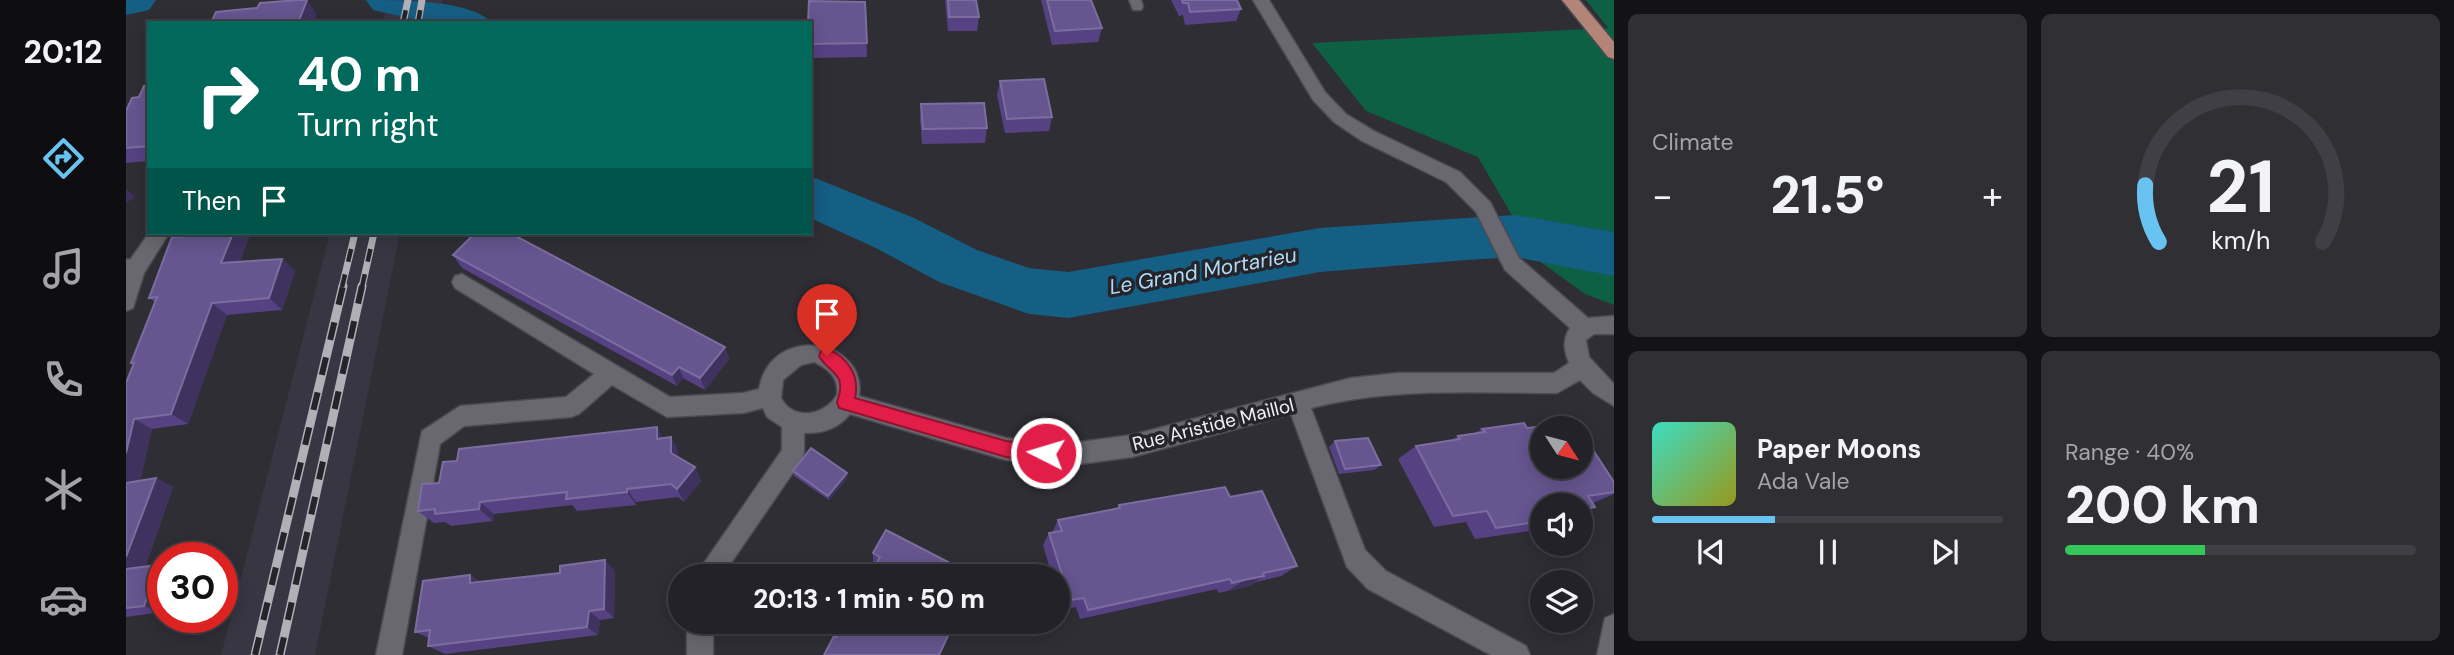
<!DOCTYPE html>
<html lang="en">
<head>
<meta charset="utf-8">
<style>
	:root { --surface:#232228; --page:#2f2f34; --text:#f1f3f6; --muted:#a3a4a8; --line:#403f45; --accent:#69c3f1 }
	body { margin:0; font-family:"DM Sans",sans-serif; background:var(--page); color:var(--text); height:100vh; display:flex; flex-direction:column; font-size:26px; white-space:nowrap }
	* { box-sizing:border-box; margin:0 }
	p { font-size:23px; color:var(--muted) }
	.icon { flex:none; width:38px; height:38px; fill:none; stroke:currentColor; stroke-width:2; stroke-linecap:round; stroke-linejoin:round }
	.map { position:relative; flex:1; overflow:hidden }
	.panel { display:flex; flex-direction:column; gap:14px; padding:14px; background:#131316; width:840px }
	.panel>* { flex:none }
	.hud { position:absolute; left:21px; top:21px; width:665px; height:214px; border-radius:0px; box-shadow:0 4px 18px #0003,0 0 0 2px var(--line); background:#00695c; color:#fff; overflow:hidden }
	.needle { width:46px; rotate:126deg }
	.buttons { position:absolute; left:1404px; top:416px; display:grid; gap:14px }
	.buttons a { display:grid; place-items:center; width:63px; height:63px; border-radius:50%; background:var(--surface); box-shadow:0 4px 18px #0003,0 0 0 2px var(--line); font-size:35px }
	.speed { position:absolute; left:21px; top:542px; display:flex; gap:14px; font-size:35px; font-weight:700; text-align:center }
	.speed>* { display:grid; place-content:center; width:91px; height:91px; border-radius:50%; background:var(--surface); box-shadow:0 4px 18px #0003,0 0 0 2px var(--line); line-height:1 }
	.speed .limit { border:10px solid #d22; background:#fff; color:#111 }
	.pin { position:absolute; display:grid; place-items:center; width:60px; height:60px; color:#fff; margin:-72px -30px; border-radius:50% 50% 50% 0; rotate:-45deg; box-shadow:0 0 7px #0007 }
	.pin .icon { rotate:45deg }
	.me { position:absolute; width:77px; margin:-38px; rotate:275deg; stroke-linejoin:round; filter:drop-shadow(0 0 5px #0008) }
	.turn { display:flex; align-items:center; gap:24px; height:147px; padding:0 35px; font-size:32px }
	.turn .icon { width:91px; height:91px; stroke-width:2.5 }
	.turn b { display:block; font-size:49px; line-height:60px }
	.then { display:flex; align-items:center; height:66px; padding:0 35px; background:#0003; gap:14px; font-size:26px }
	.big { font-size:52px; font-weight:800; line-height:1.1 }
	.panel .widget { flex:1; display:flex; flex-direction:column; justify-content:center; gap:10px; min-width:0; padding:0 24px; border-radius:10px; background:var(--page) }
	.panel .dial { align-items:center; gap:0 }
	.dial svg { height:182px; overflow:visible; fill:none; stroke:var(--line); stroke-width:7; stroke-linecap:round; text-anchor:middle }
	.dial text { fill:var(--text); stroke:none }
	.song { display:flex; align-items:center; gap:21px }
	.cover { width:84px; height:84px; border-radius:10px; background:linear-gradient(135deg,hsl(170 70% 55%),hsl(60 70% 35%)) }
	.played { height:7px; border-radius:4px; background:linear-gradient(90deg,var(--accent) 35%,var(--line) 35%) }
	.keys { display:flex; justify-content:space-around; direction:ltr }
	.heat { display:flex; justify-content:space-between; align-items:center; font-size:38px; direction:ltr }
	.charge { height:10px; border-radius:5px; background:linear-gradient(90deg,#34c759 40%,var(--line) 0) }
	.panel .tiles { flex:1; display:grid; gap:14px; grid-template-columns:repeat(2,1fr) }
	.trip { position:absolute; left:542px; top:564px; width:402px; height:70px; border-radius:35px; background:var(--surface); box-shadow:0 4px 18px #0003,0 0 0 2px var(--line); font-weight:800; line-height:70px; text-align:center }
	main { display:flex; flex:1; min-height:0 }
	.menu { display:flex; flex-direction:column; width:126px; justify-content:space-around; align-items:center; background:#0e0e10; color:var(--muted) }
	.menu .icon { width:49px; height:49px }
	.menu .selected { color:var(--accent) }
	.menu b { font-size:32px; color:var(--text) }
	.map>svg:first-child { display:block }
</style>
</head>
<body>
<main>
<nav class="menu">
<b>20:12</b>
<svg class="icon selected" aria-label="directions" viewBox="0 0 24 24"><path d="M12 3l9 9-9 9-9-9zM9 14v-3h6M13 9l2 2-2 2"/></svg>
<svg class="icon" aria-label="music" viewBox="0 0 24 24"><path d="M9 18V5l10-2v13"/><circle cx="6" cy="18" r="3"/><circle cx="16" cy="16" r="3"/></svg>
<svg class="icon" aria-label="phone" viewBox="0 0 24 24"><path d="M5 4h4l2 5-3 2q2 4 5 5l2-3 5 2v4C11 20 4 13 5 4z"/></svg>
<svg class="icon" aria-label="climate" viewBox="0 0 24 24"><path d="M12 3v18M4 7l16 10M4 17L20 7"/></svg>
<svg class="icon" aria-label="car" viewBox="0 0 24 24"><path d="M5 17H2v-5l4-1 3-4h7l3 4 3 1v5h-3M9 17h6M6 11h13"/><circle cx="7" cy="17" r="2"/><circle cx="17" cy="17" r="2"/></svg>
</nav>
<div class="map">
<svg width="1488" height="655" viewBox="0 0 1488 655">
	<rect width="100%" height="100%" fill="#2f2e35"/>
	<g fill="#383643">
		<polygon points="264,0 317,0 313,23 256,23"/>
		<polygon points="204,233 274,233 189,655 95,655"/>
	</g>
	<polygon fill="#0e6045" points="1460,0 1488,0 1488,305 1459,294 1412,260 1352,157 1240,111 1186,43 1482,28"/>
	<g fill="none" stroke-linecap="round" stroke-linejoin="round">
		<g fill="#155e84" fill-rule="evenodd">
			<polygon points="0,0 30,0 23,10 0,15"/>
			<path d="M240 0C276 0 345 0 366 23H305L247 10Z"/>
			<polygon points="684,176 788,218 851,250 903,268 942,272 1194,228 1340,218 1389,215 1488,232 1488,276 1389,257 1340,260 1194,272 942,318 903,314 813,282 750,248 684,218"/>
		</g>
		<g stroke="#4b4a51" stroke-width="3">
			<polygon id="lane" points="1003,0 1015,0 1017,7 1015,10 1007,10"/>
		</g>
		<g stroke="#4b4a51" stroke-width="3">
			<g id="street">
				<path d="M1127 0H1143L1199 92 1220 114 1248 131 1334 172 1364 202 1393 258 1462 318 1488 316V334H1468L1460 340 1463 357 1488 384V406L1467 393 1454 380 1431 393C1348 393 1266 387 1185 408L1239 550 1260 571 1400 646 1404 655H1365L1242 589 1221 567 1165 414 1006 457 939 466 880 460 724 414C713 428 696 434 678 433V453L675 461 596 576H569L656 450V427L641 417 637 408 617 413 541 417 486 385 453 414 445 417 338 426 314 444 276 655H250L296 431 334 406 440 397 468 374 329 288 326 282 329 276 336 274 544 397 617 393 633 389C645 322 742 339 733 396L880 438 939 444 1006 435 1225 378 1272 373H1428L1443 363C1438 350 1436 340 1444 328L1379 270 1350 212 1320 182 1236 141 1208 122 1187 100ZM688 362C703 369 713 378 711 395 699 415 668 422 655 398L657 380 675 365Z"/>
				<polygon points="23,233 43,233 18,273 7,308 0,311 0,259 4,260"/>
				<polygon points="1488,614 1488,655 1471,655 1479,618"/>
				<rect x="561" y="621" width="26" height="34"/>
			</g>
		</g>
		<g stroke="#4b4a51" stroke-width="3">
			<polygon id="primary" points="1436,0 1453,0 1488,42 1488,59 1482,57"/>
		</g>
		<use href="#lane" fill="#696871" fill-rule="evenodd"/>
		<use href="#street" fill="#696871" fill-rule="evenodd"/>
		<use href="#primary" fill="#b38579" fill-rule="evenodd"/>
		<g stroke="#b0b0b6" stroke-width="7">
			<g id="rail-far1">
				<polyline points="277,23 282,0"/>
				<polyline points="292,23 296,0"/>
				<polyline points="216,287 229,233"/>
				<polyline points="236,287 248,233"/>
			</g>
		</g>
		<g stroke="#b0b0b6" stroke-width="9">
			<g id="rail">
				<polyline points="129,655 217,286"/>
				<polyline points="154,655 236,286"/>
			</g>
		</g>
		<use href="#rail-far1" stroke="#25242b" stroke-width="4.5" stroke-dasharray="13" stroke-linecap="butt"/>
		<use href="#rail" stroke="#25242b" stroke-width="6" stroke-dasharray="18" stroke-linecap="butt"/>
	</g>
	<g fill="#564283">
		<polygon points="819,0 850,0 853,17 851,31 822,31"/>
		<polygon points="915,0 965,0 976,28 972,42 926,45"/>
		<polygon points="1045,0 1111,0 1115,9 1110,21 1059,25 1057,15 1053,16"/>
		<polygon points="739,2 741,57 684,58 684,23"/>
		<polygon points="874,81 926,117 923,131 879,133 871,95"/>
		<polygon points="23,85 23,161 0,163 0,111"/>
		<polygon points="795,104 861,128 859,143 796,144 794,119"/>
		<polygon points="61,236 114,262 156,259 169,271 156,310 101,315 62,424 26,429 14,481 30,478 47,487 19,567 37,567 37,612 0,617 0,383 7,365 5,363 29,302 23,298"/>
		<polygon points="327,255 599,347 603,359 579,390 557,378 551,386 336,268"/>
		<polygon points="1401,428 1488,482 1488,494 1467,503 1469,507 1455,514 1454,515 1454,506 1416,506 1416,529 1349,539 1340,522 1308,527 1272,459 1290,446 1326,440 1332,436 1349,433 1356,429"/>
		<polygon points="545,437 552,451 552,457 569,467 575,481 558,502 552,497 510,502 510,505 451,511 446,505 368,514 367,521 325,526 319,522 308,523 292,511 537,438"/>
		<polygon points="1209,441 1255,465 1248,470 1213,474 1203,447"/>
		<polygon points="667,471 721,478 703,500 668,476"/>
		<polygon points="1104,497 1171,566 1155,576 1130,582 1123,586 1092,593 1091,589 954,619 950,607 936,610 933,598 933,576 926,576 917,545 923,533 926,533 932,520 990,509 993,505"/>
		<polygon points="747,553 849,576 749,567 747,566"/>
		<polygon points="489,571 488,618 474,620 472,635 319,654 302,646 303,638 289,632 344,575 354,582"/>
	</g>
	<g fill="#3f325e">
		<polygon points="181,0 191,14 188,23 172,23"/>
		<polygon points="0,189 9,197 0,203"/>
		<polygon points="107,233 125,233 109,275 95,263"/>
		<polygon points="156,259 169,271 156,310 143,298"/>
		<polygon points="86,303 101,315 62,424 45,414"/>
		<polygon points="599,347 603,359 579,390 574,378"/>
		<polygon points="553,367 557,378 551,386 546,375"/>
		<polygon points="8,419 26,429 11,493 0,488 0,453"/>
		<polygon points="531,427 539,441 531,439"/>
		<polygon points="545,437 552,451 552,467 545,453"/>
		<polygon points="569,467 575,481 558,502 551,489"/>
		<polygon points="721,473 721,478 703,500 702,496"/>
		<polygon points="30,478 47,487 15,577 0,572 0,557"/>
		<polygon points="501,489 510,502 510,505 501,492"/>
		<polygon points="354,502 368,514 367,521 353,509"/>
		<polygon points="479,560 489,571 488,618 478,609"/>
		<polygon points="32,565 37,567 37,612 18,606"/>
		<polygon points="344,575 359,586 344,583"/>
		<polygon points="1138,576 1123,586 1103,590 1118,580"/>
		<polygon points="463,611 474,620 472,635 461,627"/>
	</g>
	<g fill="#66558f" stroke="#7c6d9f" stroke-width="2">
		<polygon points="172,0 181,0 172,23 85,23 90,12 131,8 134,3"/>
		<polygon points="822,0 850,0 853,17 823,17"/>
		<polygon points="921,0 965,0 976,28 929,31"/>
		<polygon points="1056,0 1111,0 1115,9 1064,12 1062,3 1057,3"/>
		<polygon points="683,1 739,2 741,43 684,44 684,23 682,23"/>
		<polygon points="918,79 926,117 881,119 874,81"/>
		<polygon points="23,85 23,146 0,148 0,111 6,98 13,97 18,86"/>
		<polygon points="858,103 861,128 797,129 795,104"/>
		<polygon points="63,233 107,233 95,263 156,259 143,298 86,303 45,414 8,419 0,453 0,383 8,363 5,363 31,297 23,298 46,237 61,236"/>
		<polygon points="349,233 384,233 599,347 574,378 553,367 546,375 327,255"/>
		<polygon points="1398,423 1401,428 1450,423 1453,429 1416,429 1416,467 1454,467 1454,430 1488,482 1488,492 1462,496 1469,507 1454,510 1454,506 1416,506 1416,521 1370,528 1361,511 1327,516 1290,446 1334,439 1332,436 1359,432 1356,429"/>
		<polygon points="531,427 531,439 545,437 545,453 569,467 551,489 545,484 501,489 501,492 440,499 441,492 354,502 353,509 309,514 309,509 292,511 296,484 313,483 317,462 331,461 333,449"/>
		<polygon points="1242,438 1255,465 1219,469 1209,441"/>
		<polygon points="685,448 721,473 702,496 667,471"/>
		<polygon points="30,478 0,557 0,483"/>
		<polygon points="1099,487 1104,497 1136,491 1171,566 1137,573 1138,576 1118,580 1106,583 1104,579 962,610 958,598 944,600 923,533 936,531 932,520 994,508 993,505"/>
		<polygon points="760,530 849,576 744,576 754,557 747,553"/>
		<polygon points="479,560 478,609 463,611 461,627 302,646 304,630 289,632 297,581 344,575 344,583 434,573 434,566"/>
		<polygon points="32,565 18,606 0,608 0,569"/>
		<polygon points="719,621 829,621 813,655 698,655 708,636 711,637"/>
	</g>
	<path fill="#e11d48" stroke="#92132f" stroke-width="2" d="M701 349C722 357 734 376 729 398L880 441 920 445 926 447 928 453 926 458 920 461 880 457 713 408 711 402C722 372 703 374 693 356L695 351Z"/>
	<g text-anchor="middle" stroke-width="7" stroke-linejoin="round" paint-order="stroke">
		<g font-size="19" fill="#efeff4" stroke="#25242b">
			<text transform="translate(1087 424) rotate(-14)" y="7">Rue Aristide Maillol</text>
		</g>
		<g font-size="21" font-style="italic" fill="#b1daf5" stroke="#25242b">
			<text transform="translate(1077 271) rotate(-10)" y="7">Le Grand Mortarieu</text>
		</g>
	</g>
</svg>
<div class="buttons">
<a><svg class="needle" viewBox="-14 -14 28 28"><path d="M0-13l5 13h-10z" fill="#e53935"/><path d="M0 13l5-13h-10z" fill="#a3a4a8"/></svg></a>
<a><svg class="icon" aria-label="sound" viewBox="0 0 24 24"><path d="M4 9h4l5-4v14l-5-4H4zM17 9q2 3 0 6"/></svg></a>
<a><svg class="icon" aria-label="layers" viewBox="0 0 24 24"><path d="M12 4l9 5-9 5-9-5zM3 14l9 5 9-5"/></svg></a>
</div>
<div class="speed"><div class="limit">30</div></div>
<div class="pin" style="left:701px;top:356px;background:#d93025"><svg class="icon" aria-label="arrive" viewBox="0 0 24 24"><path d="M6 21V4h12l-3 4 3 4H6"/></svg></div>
<svg class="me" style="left:920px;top:453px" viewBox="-20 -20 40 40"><circle r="17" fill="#e11d48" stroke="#fff" stroke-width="3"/><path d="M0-11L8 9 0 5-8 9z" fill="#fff"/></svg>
<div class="trip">20:13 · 1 min · 50 m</div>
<div class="hud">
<div class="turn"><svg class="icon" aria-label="right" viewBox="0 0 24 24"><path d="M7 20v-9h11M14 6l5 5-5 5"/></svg><div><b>40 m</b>Turn right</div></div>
<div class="then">Then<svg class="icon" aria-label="arrive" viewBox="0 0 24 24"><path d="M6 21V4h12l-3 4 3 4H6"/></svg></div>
</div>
</div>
<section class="panel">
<div class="tiles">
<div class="widget"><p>Climate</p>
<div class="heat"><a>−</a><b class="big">21.5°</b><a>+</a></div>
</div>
<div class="widget dial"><svg viewBox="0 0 100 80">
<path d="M14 69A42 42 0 1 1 86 69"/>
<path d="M14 69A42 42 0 0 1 8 44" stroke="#69c3f1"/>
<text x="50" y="56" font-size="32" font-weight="700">21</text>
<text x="50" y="72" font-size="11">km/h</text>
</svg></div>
<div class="widget">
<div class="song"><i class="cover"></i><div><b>Paper Moons</b><p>Ada Vale</p></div></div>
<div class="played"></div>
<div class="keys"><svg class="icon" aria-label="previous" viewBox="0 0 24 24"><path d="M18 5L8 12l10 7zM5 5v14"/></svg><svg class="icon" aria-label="pause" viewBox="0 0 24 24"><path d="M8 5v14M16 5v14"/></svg><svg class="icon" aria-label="next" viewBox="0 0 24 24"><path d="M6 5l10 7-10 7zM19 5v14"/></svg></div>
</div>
<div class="widget"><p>Range · 40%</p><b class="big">200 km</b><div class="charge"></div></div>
</div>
</section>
</main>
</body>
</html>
